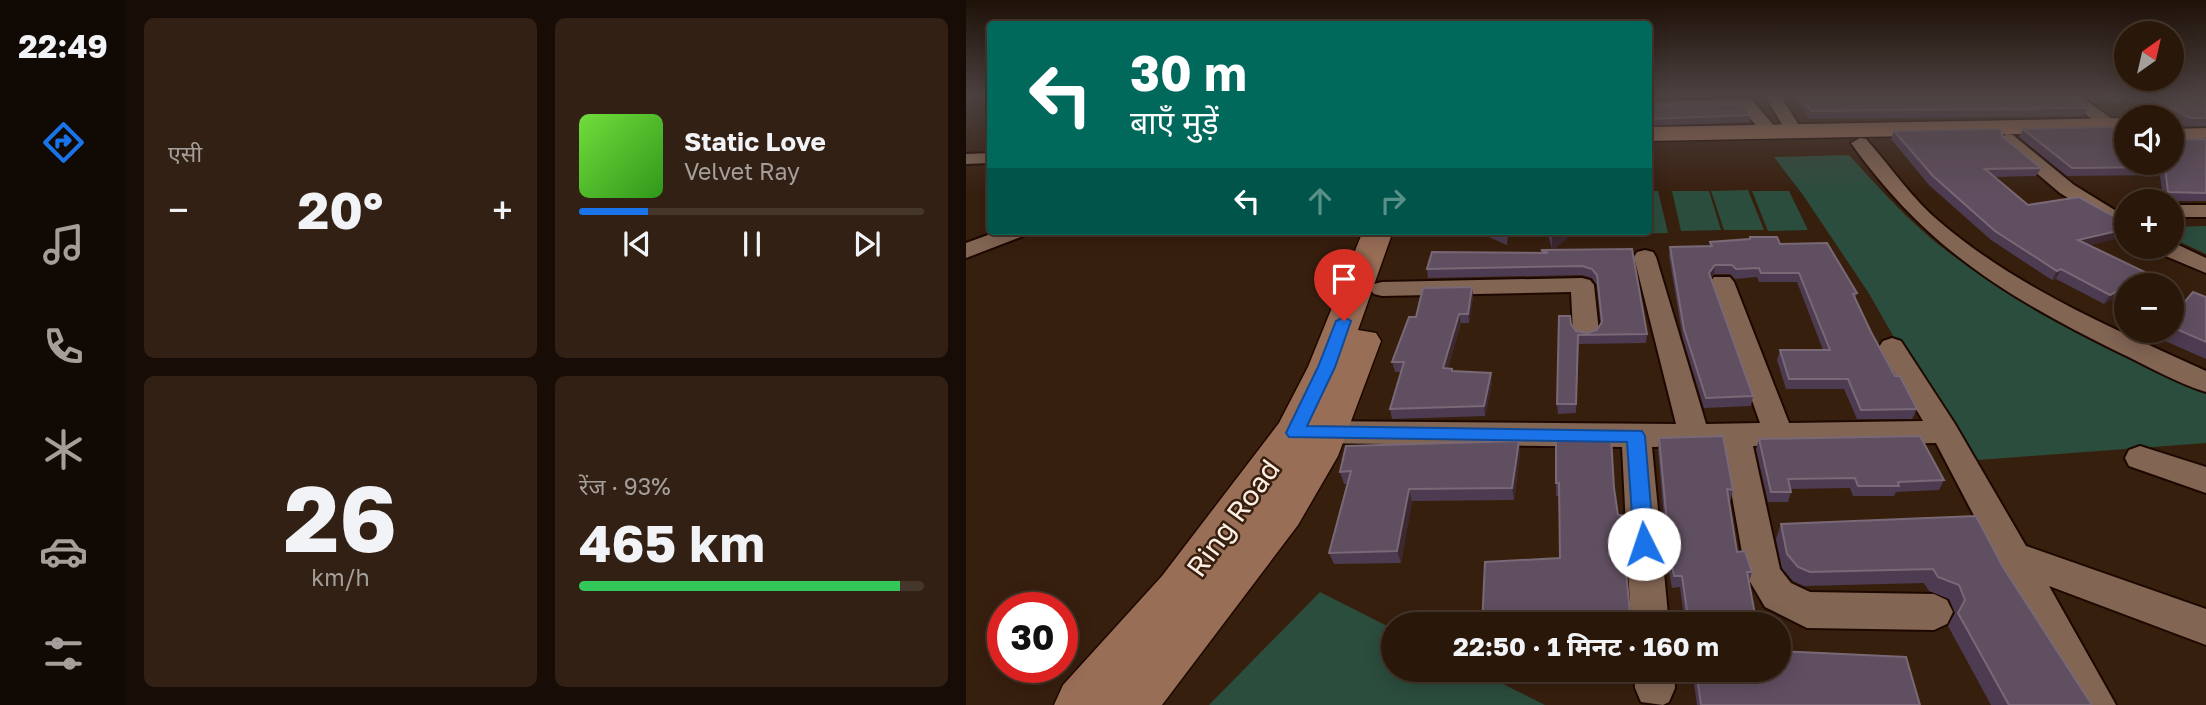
<!DOCTYPE html>
<html lang="hi">
<head>
<meta charset="utf-8">
<style>
	:root { --surface:#29170a; --page:#312013; --text:#f1f3f6; --muted:#a59f9c; --line:#45362b; --accent:#1a73e8 }
	body { margin:0; font-family:"Golos Text","Noto Sans Devanagari",sans-serif; background:var(--page); color:var(--text); height:100vh; display:flex; flex-direction:column; font-size:26px; white-space:nowrap }
	* { box-sizing:border-box; margin:0 }
	p { font-size:23px; color:var(--muted) }
	.icon { flex:none; width:38px; height:38px; fill:none; stroke:currentColor; stroke-width:2; stroke-linecap:round; stroke-linejoin:round }
	.map { position:relative; flex:1; overflow:hidden }
	.panel { display:flex; flex-direction:column; gap:18px; padding:18px; background:#170d06; width:840px }
	.panel>* { flex:none }
	.hud { position:absolute; left:21px; top:21px; width:665px; height:214px; border-radius:7px; box-shadow:0 4px 18px #0003,0 0 0 2px var(--line); background:#00695c; color:#fff; overflow:hidden }
	.needle { width:46px; rotate:34deg }
	.fabs { position:absolute; left:1148px; top:21px; display:grid; gap:14px }
	.fabs a { display:grid; place-items:center; width:70px; height:70px; border-radius:50%; background:var(--surface); box-shadow:0 4px 18px #0003,0 0 0 2px var(--line); font-size:35px }
	.speed { position:absolute; left:21px; top:592px; display:flex; gap:14px; font-size:35px; font-weight:700; text-align:center }
	.speed>* { display:grid; place-content:center; width:91px; height:91px; border-radius:50%; background:var(--surface); box-shadow:0 4px 18px #0003,0 0 0 2px var(--line); line-height:1 }
	.speed .limit { border:10px solid #d22; background:#fff; color:#111 }
	.pin { position:absolute; display:grid; place-items:center; width:60px; height:60px; color:#fff; margin:-72px -30px; border-radius:50% 50% 50% 0; rotate:-45deg; box-shadow:0 0 7px #0007 }
	.pin .icon { rotate:45deg }
	.me { position:absolute; width:77px; margin:-38px; rotate:356deg; stroke-linejoin:round; filter:drop-shadow(0 0 5px #0008) }
	.turn { display:flex; align-items:center; gap:24px; height:147px; padding:0 28px; font-size:32px }
	.turn .icon { width:91px; height:91px; stroke-width:2.5 }
	.turn b { display:block; font-size:49px; line-height:60px }
	.lanes { display:flex; align-items:center; height:66px; padding:0 28px; background:#0003; justify-content:center; gap:35px; direction:ltr }
	.lanes .off { opacity:.35 }
	.big { font-size:52px; font-weight:700; line-height:1.1 }
	.panel .widget { flex:1; display:flex; flex-direction:column; justify-content:center; gap:10px; min-width:0; padding:0 24px; border-radius:10px; background:var(--page) }
	.panel .dial { align-items:center; gap:0 }
	.dial b { font-size:91px; line-height:1 }
	.song { display:flex; align-items:center; gap:21px }
	.cover { width:84px; height:84px; border-radius:10px; background:linear-gradient(135deg,hsl(100 70% 55%),hsl(110 70% 35%)) }
	.played { height:7px; border-radius:4px; background:linear-gradient(90deg,var(--accent) 20%,var(--line) 20%) }
	.keys { display:flex; justify-content:space-around; direction:ltr }
	.heat { display:flex; justify-content:space-between; align-items:center; font-size:38px; direction:ltr }
	.charge { height:10px; border-radius:5px; background:linear-gradient(90deg,#34c759 93%,var(--line) 0) }
	.panel .tiles { flex:1; display:grid; gap:18px; grid-template-columns:repeat(2,1fr) }
	.trip { position:absolute; left:415px; top:612px; width:410px; height:70px; border-radius:35px; background:var(--surface); box-shadow:0 4px 18px #0003,0 0 0 2px var(--line); font-weight:700; line-height:70px; text-align:center }
	main { display:flex; flex:1; min-height:0 }
	.dock { display:flex; flex-direction:column; width:126px; justify-content:space-around; align-items:center; background:#100904; color:var(--muted) }
	.dock .icon { width:49px; height:49px }
	.dock .active { color:var(--accent) }
	.dock b { font-size:32px; color:var(--text) }
	.map>svg:first-child { display:block }
</style>
</head>
<body>
<main>
<nav class="dock">
<b>22:49</b>
<svg class="icon active" aria-label="directions" viewBox="0 0 24 24"><path d="M12 3l9 9-9 9-9-9zM9 14v-3h6M13 9l2 2-2 2"/></svg>
<svg class="icon" aria-label="music" viewBox="0 0 24 24"><path d="M9 18V5l10-2v13"/><circle cx="6" cy="18" r="3"/><circle cx="16" cy="16" r="3"/></svg>
<svg class="icon" aria-label="phone" viewBox="0 0 24 24"><path d="M5 4h4l2 5-3 2q2 4 5 5l2-3 5 2v4C11 20 4 13 5 4z"/></svg>
<svg class="icon" aria-label="climate" viewBox="0 0 24 24"><path d="M12 3v18M4 7l16 10M4 17L20 7"/></svg>
<svg class="icon" aria-label="car" viewBox="0 0 24 24"><path d="M5 17H2v-5l4-1 3-4h7l3 4 3 1v5h-3M9 17h6M6 11h13"/><circle cx="7" cy="17" r="2"/><circle cx="17" cy="17" r="2"/></svg>
<svg class="icon" aria-label="filters" viewBox="0 0 24 24"><path d="M4 7h16M4 17h16"/><circle cx="9" cy="7" r="2"/><circle cx="15" cy="17" r="2"/></svg>
</nav>
<section class="panel">
<div class="tiles">
<div class="widget"><p>एसी</p>
<div class="heat"><a>−</a><b class="big">20°</b><a>+</a></div>
</div>
<div class="widget">
<div class="song"><i class="cover"></i><div><b>Static Love</b><p>Velvet Ray</p></div></div>
<div class="played"></div>
<div class="keys"><svg class="icon" aria-label="previous" viewBox="0 0 24 24"><path d="M18 5L8 12l10 7zM5 5v14"/></svg><svg class="icon" aria-label="pause" viewBox="0 0 24 24"><path d="M8 5v14M16 5v14"/></svg><svg class="icon" aria-label="next" viewBox="0 0 24 24"><path d="M6 5l10 7-10 7zM19 5v14"/></svg></div>
</div>
<div class="widget dial"><b>26</b><p>km/h</p></div>
<div class="widget"><p>रेंज · 93%</p><b class="big">465 km</b><div class="charge"></div></div>
</div>
</section>
<div class="map">
<svg width="1240" height="705" viewBox="0 0 1240 705">
	<rect width="100%" height="100%" fill="#371f0e"/>
	<g fill="#2b4d3d">
		<path d="M883 155C914 189 945 224 982 252 1060 309 1151 355 1240 392V443L999 461 902 292 837 195 808 157Z"/>
		<polygon points="782,190 798,230 758,230 745,191"/>
		<polygon points="683,191 692,191 702,233 661,234 660,231 682,231"/>
		<polygon points="706,191 743,191 755,230 715,231"/>
		<polygon points="786,191 823,191 842,230 802,231"/>
		<polygon points="1240,226 1240,254 1206,238 1206,227"/>
		<polygon points="354,592 427,629 427,670 509,670 579,705 243,705"/>
	</g>
	<g fill="none" stroke-linecap="round" stroke-linejoin="round">
		<g stroke="#1d0800" stroke-width="4">
			<g id="street">
				<polygon points="799,96 815,96 837,132 835,136 823,136"/>
				<polygon points="1096,96 1114,96 1160,129 1160,142 1154,141"/>
				<polygon points="781,99 787,101 810,128 812,132 810,136 798,136 777,109 682,111 682,101"/>
				<polygon points="1041,134 1047,135 1108,185 1160,217 1160,232 1153,230 1094,193 1035,143 1032,139"/>
				<path d="M894 138 900 139C925 167 946 199 975 223 1053 289 1148 329 1240 371V392C1210 383 1180 365 1152 352 1039 296 960 248 885 143Z"/>
				<polygon points="24,153 24,163 0,164 0,154"/>
				<rect x="1206" y="205" width="34" height="12"/>
				<polygon points="33,231 64,231 60,235 0,258 0,243"/>
				<polygon points="1206,242 1240,258 1240,273 1190,252 1187,247 1206,247"/>
				<polygon points="679,250 687,252 690,257 740,424 794,423 744,282 748,277 764,277 768,282 823,423 957,421 913,347 917,341 926,338 935,341 989,424 1060,546 1240,609 1240,645 1083,586 1150,705 1107,705 970,443 787,446 814,569 825,583 844,592 968,594 981,600 987,612 981,624 968,630 841,628 799,607 780,575 757,446 686,447 703,625 665,625 656,447 345,443 335,440 330,432 335,424 345,421 710,424 668,257 671,252"/>
				<polygon points="616,278 624,280 628,285 633,332 629,338 620,340 611,338 607,332 605,292 416,296 408,294 404,289 408,284 416,282"/>
				<polygon points="1174,446 1240,467 1240,493 1163,466 1159,458 1163,450"/>
				<polygon points="668,670 708,670 709,688 703,702 697,705 675,702 669,688"/>
			</g>
		</g>
		<g stroke="#1d0800" stroke-width="3">
			<g id="secondary">
				<polygon points="1160,118 1160,132 682,141 682,127"/>
				<polygon points="1240,128 1240,142 1206,143 1206,129"/>
				<polygon points="397,231 427,231 392,330 410,333 415,341 372,456 332,525 196,705 88,705 97,685 196,576 313,423 342,367"/>
			</g>
		</g>
		<use href="#street" fill="#826553" fill-rule="evenodd"/>
		<use href="#secondary" fill="#996e57" fill-rule="evenodd"/>
	</g>
	<g fill="#4d3b51">
		<polygon points="682,96 773,96 682,98"/>
		<polygon points="828,96 1105,96 1121,108 1117,116 843,119"/>
		<polygon points="1118,96 1240,96 1240,126 1219,126 1181,103 1128,103"/>
		<polygon points="682,106 785,115 784,122 682,126"/>
		<polygon points="1057,129 1160,163 1238,139 1240,137 1240,201 1197,201 1194,175 1101,176 1053,137"/>
		<polygon points="928,131 1037,137 1075,168 1070,176 1029,177 1062,205 1123,245 1176,283 1173,285 1160,285 1138,304 1090,279 1086,280 1025,240 963,185 925,139"/>
		<polygon points="509,231 542,231 541,245"/>
		<polygon points="581,231 610,231 588,249 666,249 681,334 680,343 613,344 610,413 592,414 591,404 605,324 610,331 621,333 631,330 635,324 631,285 626,278 616,275 462,278 461,269 575,253 575,250 586,249"/>
		<polygon points="784,237 814,244 891,293 889,299 905,332 929,376 951,409 946,419 891,419 878,389 820,389 811,360 814,350 857,350 831,282 793,282 791,277 769,279 764,274 748,274 745,279 787,396 785,406 738,408 717,339 703,256 704,247 743,246 744,242 783,239"/>
		<polygon points="506,287 507,297 503,323 495,323 482,368 486,369 487,371 526,383 519,416 426,419 424,409 435,372 429,372 426,362"/>
		<polygon points="1240,297 1240,359 1190,337 1194,331 1206,331 1206,317"/>
		<polygon points="645,437 594,558 593,496 590,496 590,483"/>
		<polygon points="693,438 767,490 764,502 763,502 771,552 786,572 783,582 791,625 719,625 714,587 706,588 702,567 692,450"/>
		<polygon points="793,439 978,480 973,490 930,492 928,496 887,496 884,488 825,489 825,492 822,502 802,502 790,449"/>
		<polygon points="554,453 548,500 446,501 435,563 368,564 363,553 382,484 378,484 374,472"/>
		<polygon points="815,524 1037,567 1126,705 1025,705 982,626 989,613 983,599 963,591 958,583 838,586 827,581 816,568 810,539"/>
		<polygon points="726,670 812,670 954,705 731,705"/>
	</g>
	<g fill="#3c2830">
		<polygon points="1160,229 1160,237 1107,249 1112,240"/>
		<polygon points="589,231 610,231 586,251 586,234"/>
		<polygon points="749,265 748,274 742,283 743,273"/>
		<polygon points="1095,269 1090,279 1086,280 1091,271"/>
		<polygon points="1183,274 1176,283 1173,285 1162,285"/>
		<polygon points="1160,286 1160,292 1138,304 1144,295"/>
		<polygon points="506,287 507,297 503,323 502,314"/>
		<polygon points="493,314 495,323 479,378 477,368"/>
		<polygon points="525,373 526,383 519,416 518,406"/>
		<polygon points="553,441 554,453 548,500 546,488"/>
		<polygon points="443,489 446,501 435,563 431,551"/>
	</g>
	<g fill="#604f61" stroke="#796875" stroke-width="2">
		<polygon points="834,96 1105,96 1121,108 845,111"/>
		<polygon points="1186,96 1240,96 1240,118 1224,118"/>
		<polygon points="777,105 785,115 682,119 682,106"/>
		<polygon points="1146,127 1160,136 1160,163 1206,163 1206,140 1240,139 1240,193 1202,192 1199,167 1106,168 1057,129"/>
		<polygon points="1034,129 1037,137 1075,168 1019,169 1062,205 1113,197 1160,223 1160,229 1112,240 1183,274 1144,295 1095,269 1091,271 1029,231 967,176 928,131"/>
		<polygon points="784,237 811,237 814,244 861,243 891,293 887,294 905,332 929,376 934,376 951,409 895,410 882,379 823,379 814,350 864,350 833,273 795,273 793,268 770,269 766,265 749,265 743,273 787,396 740,398 718,329 704,247 746,246 744,242 784,239"/>
		<polygon points="666,249 681,334 612,335 610,404 591,404 593,316 604,316 605,324 610,331 621,333 631,330 636,322 631,275 626,269 616,266 461,269 466,252 582,253 575,250"/>
		<polygon points="506,287 502,314 493,314 477,368 486,369 486,371 525,373 518,406 424,409 438,362 426,362 443,317 450,317 457,288"/>
		<polygon points="1227,292 1240,297 1240,342 1206,327 1206,317"/>
		<polygon points="757,436 767,490 761,489 771,552 779,551 786,572 781,572 791,625 723,625 716,576 708,576 704,555 693,438"/>
		<polygon points="954,436 978,480 932,482 933,486 892,486 889,478 822,479 825,492 805,492 793,439"/>
		<polygon points="645,437 648,488 652,515 655,515 665,625 516,625 519,562 594,558 593,483 590,483 590,438"/>
		<polygon points="553,441 546,488 443,489 431,551 363,553 385,471 374,472 380,446"/>
		<polygon points="1010,516 1037,567 1126,705 1043,705 992,613 999,600 993,585 972,577 967,569 844,572 832,567 821,554 815,524"/>
		<polygon points="812,651 940,657 954,705 735,705 730,670 812,670"/>
	</g>
	<linearGradient id="sky" x2="0" y2="1"><stop stop-color="#1e1108"/><stop offset="0.49" stop-color="#4d4241"/><stop offset="1" stop-color="#4d4241" stop-opacity="0"/></linearGradient>
	<rect width="1240" height="195" fill="url(#sky)"/>
	<polygon fill="#1a73e8" stroke="#114b97" stroke-width="2" points="378,317 385,321 369,367 341,426 676,431 679,436 688,544 685,550 678,553 671,550 668,544 661,442 323,437 320,433 352,367 370,321"/>
	<g text-anchor="middle" stroke-width="5" stroke-linejoin="round" paint-order="stroke">
		<g font-size="28" fill="#ffeee3" stroke="#371f0e">
			<text transform="translate(267 518) rotate(-54)" y="10">Ring Road</text>
		</g>
	</g>
</svg>
<div class="fabs">
<a><svg class="needle" viewBox="-14 -14 28 28"><path d="M0-13l5 13h-10z" fill="#e53935"/><path d="M0 13l5-13h-10z" fill="#a59f9c"/></svg></a>
<a><svg class="icon" aria-label="sound" viewBox="0 0 24 24"><path d="M4 9h4l5-4v14l-5-4H4zM17 9q2 3 0 6"/></svg></a>
<a>+</a>
<a>−</a>
</div>
<div class="speed"><div class="limit">30</div></div>
<div class="pin" style="left:378px;top:321px;background:#d93025"><svg class="icon" aria-label="arrive" viewBox="0 0 24 24"><path d="M6 21V4h12l-3 4 3 4H6"/></svg></div>
<svg class="me" style="left:678px;top:544px" viewBox="-20 -20 40 40"><circle r="19" fill="#fff"/><path d="M0-13L10 11 0 6-10 11z" fill="#1a73e8"/></svg>
<div class="trip">22:50 · 1 मिनट · 160 m</div>
<div class="hud">
<div class="turn"><svg class="icon" aria-label="left" viewBox="0 0 24 24"><path d="M17 20v-9H6M10 6l-5 5 5 5"/></svg><div><b>30 m</b>बाएँ मुड़ें</div></div>
<div class="lanes"><svg class="icon" aria-label="left" viewBox="0 0 24 24"><path d="M17 20v-9H6M10 6l-5 5 5 5"/></svg><svg class="icon off" aria-label="ahead" viewBox="0 0 24 24"><path d="M12 20V5M6 11l6-6 6 6"/></svg><svg class="icon off" aria-label="right" viewBox="0 0 24 24"><path d="M7 20v-9h11M14 6l5 5-5 5"/></svg></div>
</div>
</div>
</main>
</body>
</html>
